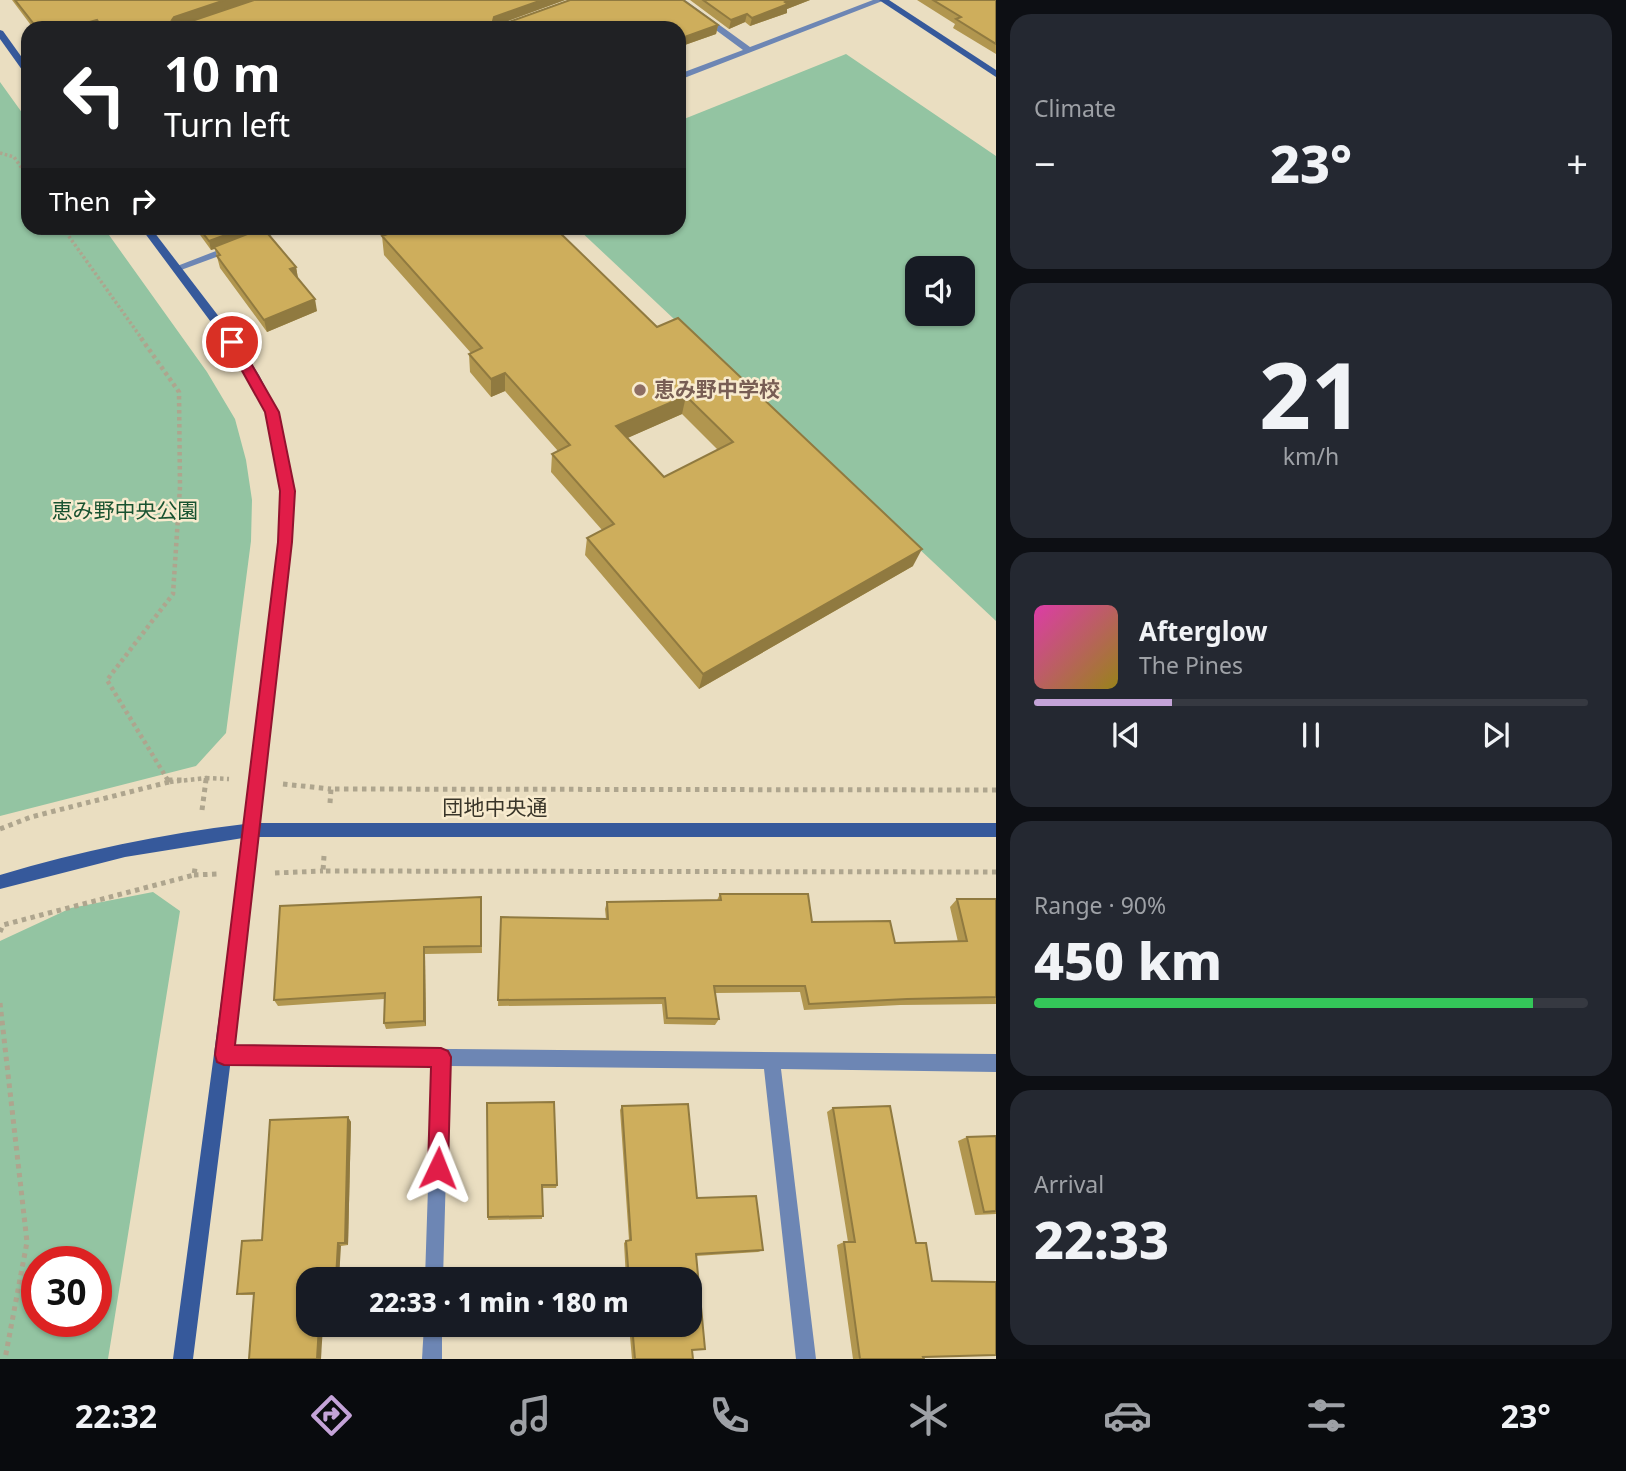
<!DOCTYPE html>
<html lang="en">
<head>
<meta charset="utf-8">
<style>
	:root { --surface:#171b24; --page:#242831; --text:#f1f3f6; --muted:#9ea1a6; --line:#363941; --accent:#c4a3d8 }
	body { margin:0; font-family:"Noto Sans","Noto Sans JP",sans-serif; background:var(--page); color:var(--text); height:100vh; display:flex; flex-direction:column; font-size:26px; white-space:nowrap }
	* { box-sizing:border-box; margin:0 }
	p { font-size:23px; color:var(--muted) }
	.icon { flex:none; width:38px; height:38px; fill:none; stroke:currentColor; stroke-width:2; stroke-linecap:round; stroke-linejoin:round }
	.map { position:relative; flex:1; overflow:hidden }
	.side { display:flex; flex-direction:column; gap:14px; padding:14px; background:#0d0f14; width:630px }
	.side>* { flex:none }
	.guide { position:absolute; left:21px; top:21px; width:665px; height:214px; border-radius:21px; box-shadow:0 2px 5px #0004; background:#202124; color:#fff; overflow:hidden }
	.fabs { position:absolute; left:905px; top:256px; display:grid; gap:14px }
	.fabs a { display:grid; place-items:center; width:70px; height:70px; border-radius:14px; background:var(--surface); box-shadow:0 2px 5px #0004; font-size:35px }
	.speed { position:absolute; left:21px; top:1246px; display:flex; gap:14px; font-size:35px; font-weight:700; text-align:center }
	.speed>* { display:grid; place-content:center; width:91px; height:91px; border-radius:50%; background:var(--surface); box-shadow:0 2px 5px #0004; line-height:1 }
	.speed .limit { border:10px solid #d22; background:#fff; color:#111 }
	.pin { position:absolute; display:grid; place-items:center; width:60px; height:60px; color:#fff; margin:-30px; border:4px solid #fff; border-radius:50%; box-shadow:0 2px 7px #0007 }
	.me { position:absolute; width:77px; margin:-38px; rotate:2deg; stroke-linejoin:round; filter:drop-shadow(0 0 5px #0008) }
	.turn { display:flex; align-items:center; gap:24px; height:147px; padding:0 28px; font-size:32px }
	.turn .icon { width:91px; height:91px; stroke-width:2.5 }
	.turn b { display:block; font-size:49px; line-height:60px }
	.then { display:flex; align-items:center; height:66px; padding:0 28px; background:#0003; gap:14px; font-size:26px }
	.big { font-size:52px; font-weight:800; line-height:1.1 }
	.side .tile { flex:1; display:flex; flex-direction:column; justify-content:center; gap:10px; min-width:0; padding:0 24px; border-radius:21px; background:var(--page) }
	.side .dial { align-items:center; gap:0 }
	.dial b { font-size:91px; line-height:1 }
	.song { display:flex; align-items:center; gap:21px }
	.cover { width:84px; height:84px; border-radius:10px; background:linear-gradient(135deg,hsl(320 70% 55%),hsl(50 70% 35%)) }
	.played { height:7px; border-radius:4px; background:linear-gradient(90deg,var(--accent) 25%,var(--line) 25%) }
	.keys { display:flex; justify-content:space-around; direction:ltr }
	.heat { display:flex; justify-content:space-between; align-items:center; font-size:38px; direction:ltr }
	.charge { height:10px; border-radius:5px; background:linear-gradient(90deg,#34c759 90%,var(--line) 0) }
	.trip { position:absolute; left:296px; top:1267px; width:406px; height:70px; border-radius:21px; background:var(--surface); box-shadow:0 2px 5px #0004; font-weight:800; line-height:70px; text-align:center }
	.tab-bar { display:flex; height:112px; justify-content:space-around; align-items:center; background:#090b0e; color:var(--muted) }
	.tab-bar .icon { width:49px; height:49px }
	.tab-bar .current { color:var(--accent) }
	.tab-bar b { font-size:32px; color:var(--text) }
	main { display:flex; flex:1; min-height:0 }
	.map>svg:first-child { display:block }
</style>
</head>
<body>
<main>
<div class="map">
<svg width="996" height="1359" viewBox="0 0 996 1359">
	<rect width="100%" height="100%" fill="#eadec1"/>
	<g fill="#93c4a2" fill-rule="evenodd">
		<path d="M846 54 996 156V621L577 228H679V121ZM917 268H962V313H917Z"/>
		<polygon points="0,82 28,121 28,228 104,228 207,372 235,419 246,460 252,500 251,541 226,733 196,766 0,816"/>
		<path d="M153 892 180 911 108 1359H0V941L71 908ZM37 1262H96V1321H37Z"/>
	</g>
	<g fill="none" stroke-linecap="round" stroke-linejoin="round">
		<g stroke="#aea58e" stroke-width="3.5" stroke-dasharray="2.5 2.5" stroke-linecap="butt">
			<polyline points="0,153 14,157 28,177"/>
			<polyline points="63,228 142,339"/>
		</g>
		<g stroke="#aea58e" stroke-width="4.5" stroke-dasharray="3.5 3.5" stroke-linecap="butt">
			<polyline points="141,338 179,392 180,487 173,594 107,680 169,782"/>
			<polyline points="206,778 229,779"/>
			<polyline points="170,782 206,778 206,782"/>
		</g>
		<g stroke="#aea58e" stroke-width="5" stroke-dasharray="4.5 4.5" stroke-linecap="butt">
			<polyline points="168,780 186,780"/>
			<polyline points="283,784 331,789"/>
			<polyline points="330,803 331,789 996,790"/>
			<polyline points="202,810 206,780"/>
			<polyline points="0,829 31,817 169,782"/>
			<polyline points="324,856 323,871 996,872"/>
			<polyline points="275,873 323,871"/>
			<polyline points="194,875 217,874"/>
			<polyline points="0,932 3,925 194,875 195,868"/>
			<polyline points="0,1003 27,1242 5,1359"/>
		</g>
		<g fill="#6d86b4" fill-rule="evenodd">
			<polygon points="675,0 685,0 750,47 873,0 885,0 679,80 679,74 743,50"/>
			<polygon points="275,228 289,228 257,241 253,242 248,239"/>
			<polygon points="234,244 239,247 238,249 181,270 173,270 172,268"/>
			<polygon points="224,1047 996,1054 996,1072 781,1069 816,1359 796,1359 764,1069 449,1066 443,1279 425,1279 432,1066 224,1063 218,1061 216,1055 218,1049"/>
			<polygon points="424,1325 442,1325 442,1359 422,1359"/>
		</g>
		<g fill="#36599b" fill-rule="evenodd">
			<polygon points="879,0 889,0 996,70 996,77"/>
			<polygon points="0,30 3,31 28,66 28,75 25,74 0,39"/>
			<path d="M141 228H151L236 339 259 375 278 412 294 491 291 542 260 823H996V837H259L193 1359H173L243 838 125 857 0 889V875C80 851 162 834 245 824L279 542 282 491 266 412 248 376 228 345Z"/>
		</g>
	</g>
	<g fill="#b1964f" fill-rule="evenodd">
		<polygon points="12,0 253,0 188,22 189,22 254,0 565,0 505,22 509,22 570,0 683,0 718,25 716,34 679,47 679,28 33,28"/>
		<polygon points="690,0 810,0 787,9 787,13 750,26 745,22 729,29"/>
		<polygon points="917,0 996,0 996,54 953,28 955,24"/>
		<polygon points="195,228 259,228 259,229 296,267 298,278 317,311 267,332 220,268 215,249 211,250"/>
		<path d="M382 236 657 327 913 566 699 689 585 555 587 538 602 530 551 472 552 454 558 451 505 391 491 397 470 372 469 354 471 353 384 255ZM682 414 718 450 664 477 627 438Z"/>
		<polygon points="720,894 812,922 895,943 958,942 950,907 957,899 996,899 996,1004 900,1005 804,1010 800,992 715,993 719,1019 715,1025 664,1024 662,1004 498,1006 501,917 606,919 605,909 607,902 717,900"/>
		<polygon points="481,897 482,953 425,954 426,1026 386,1029 384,1023 384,999 278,1006 274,1000"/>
		<polygon points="487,1103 557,1185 556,1188 542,1188 542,1219 488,1220"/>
		<polygon points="622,1106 697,1198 763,1250 758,1252 696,1256 692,1350 693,1359 632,1359 629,1325 690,1325 690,1279 626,1279 624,1243 626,1241 629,1240 620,1110"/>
		<polygon points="833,1108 924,1357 924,1359 853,1359 837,1245 844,1242 848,1242 827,1112"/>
		<polygon points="348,1117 351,1122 348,1245 341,1246 254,1295 242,1295 237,1294 262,1240"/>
		<polygon points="996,1136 996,1214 975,1215 958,1141 967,1137"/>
	</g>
	<g fill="#907a40">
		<polygon points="225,0 253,0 176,26 172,20 174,17"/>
		<polygon points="542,0 565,0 494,26 493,28 494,17"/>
		<polygon points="789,0 810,0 787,9 787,13 750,26 752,18"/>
		<polygon points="747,14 745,22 729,29 731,20"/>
		<polygon points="97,20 99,28 68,28"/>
		<polygon points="718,25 716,34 679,47 679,39"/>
		<polygon points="245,228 259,228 260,231 211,250 209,241"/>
		<polygon points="296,267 298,279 290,269"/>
		<polygon points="315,299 317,311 267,332 264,320"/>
		<polygon points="505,373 505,391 491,397 491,379"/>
		<polygon points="686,396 682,414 614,444 616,426"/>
		<polygon points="922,549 913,566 699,689 703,674"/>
		<polygon points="424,947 425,954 426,1026 424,1021"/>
		<polygon points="348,1117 351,1122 348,1245 345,1243"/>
		<polygon points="338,1243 341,1246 339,1279 336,1279"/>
		<polygon points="319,1325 323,1325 321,1359 317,1359"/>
	</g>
	<g fill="#ceae5c" stroke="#907a40" stroke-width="2" fill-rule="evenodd">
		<polygon points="15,0 225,0 174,17 172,20 189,22 254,0 542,0 494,17 493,21 509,22 570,0 683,0 718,25 679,39 679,28 102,28 97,20 68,28 37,28"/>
		<polygon points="703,0 789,0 785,2 788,4 752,18 747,14 731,20"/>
		<polygon points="933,0 996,0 996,44 956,19 961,17"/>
		<polygon points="199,228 245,228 209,241"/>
		<polygon points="263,228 296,267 290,269 315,299 264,320 217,256 220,255 214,247"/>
		<path d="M404 228H555L657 327 678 318 922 549 703 674 587 538 614 524 552 454 570 445 505 373 491 379 469 354 482 348 382 236ZM686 396 733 442 664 477 616 426Z"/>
		<polygon points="720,894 808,894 812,922 890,921 895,943 967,941 957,899 996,899 996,997 907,999 809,1004 805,986 714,986 719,1019 667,1018 665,998 498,1000 501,917 608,919 607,902 721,900"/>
		<polygon points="481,897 481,946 424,947 424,1021 384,1023 385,993 274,1000 280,906"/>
		<polygon points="554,1102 557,1185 542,1185 543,1216 488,1217 487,1103"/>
		<polygon points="688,1104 697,1198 756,1196 763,1250 696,1254 705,1349 692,1350 693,1359 635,1359 632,1325 690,1325 690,1279 629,1279 626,1241 631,1240 622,1106"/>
		<polygon points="890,1106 916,1243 926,1243 932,1281 996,1282 996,1355 923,1357 924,1359 860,1359 844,1242 855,1242 833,1108"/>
		<polygon points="348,1117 345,1243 338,1243 336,1279 308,1279 308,1325 319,1325 317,1359 249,1359 254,1293 237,1294 242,1241 262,1240 270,1120"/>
		<polygon points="996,1136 996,1211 984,1212 967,1137"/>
	</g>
	<polygon fill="#e11d48" stroke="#92132f" stroke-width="2" points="232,338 237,339 279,412 295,491 292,542 235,1045 441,1048 448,1051 451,1057 448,1168 445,1175 438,1178 431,1175 428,1168 431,1067 224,1065 217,1062 215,1055 278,542 280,491 265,412 226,342"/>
	<circle fill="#8d6e63" stroke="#f8ebce" stroke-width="2.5" cx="640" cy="390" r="7"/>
	<g text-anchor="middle" stroke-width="5" stroke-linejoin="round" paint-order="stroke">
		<g font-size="21" font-weight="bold" fill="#785e54" stroke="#f8ebce" text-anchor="start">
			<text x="654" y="397">恵み野中学校</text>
		</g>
		<g font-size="21" fill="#195331" stroke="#f8ebce">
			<text x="125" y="518">恵み野中央公園</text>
		</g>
		<g font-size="21" fill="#393529" stroke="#f8ebce">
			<text x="495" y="815">団地中央通</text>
		</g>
	</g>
</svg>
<div class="fabs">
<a><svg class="icon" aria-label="sound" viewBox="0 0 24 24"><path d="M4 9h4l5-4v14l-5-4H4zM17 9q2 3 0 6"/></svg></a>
</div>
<div class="speed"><div class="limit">30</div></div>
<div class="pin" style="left:232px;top:342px;background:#d93025"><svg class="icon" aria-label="arrive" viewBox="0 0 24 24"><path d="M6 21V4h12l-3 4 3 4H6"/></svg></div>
<svg class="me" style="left:438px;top:1168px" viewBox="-20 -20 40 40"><path d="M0-17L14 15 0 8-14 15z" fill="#e11d48" stroke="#fff" stroke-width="4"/></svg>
<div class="trip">22:33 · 1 min · 180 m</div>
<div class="guide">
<div class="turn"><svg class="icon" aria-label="left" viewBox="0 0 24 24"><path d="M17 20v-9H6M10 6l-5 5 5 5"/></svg><div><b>10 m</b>Turn left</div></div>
<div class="then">Then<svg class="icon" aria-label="right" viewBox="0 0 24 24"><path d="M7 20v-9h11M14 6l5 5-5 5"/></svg></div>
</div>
</div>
<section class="side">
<div class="tile"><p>Climate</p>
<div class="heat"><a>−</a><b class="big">23°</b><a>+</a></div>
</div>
<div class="tile dial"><b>21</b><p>km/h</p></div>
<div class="tile">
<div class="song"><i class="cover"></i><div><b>Afterglow</b><p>The Pines</p></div></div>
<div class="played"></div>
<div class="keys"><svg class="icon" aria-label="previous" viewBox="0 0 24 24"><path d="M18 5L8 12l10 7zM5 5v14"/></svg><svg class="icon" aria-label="pause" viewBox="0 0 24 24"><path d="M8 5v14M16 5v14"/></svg><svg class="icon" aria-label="next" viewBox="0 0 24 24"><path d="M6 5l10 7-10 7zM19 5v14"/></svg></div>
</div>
<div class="tile"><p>Range · 90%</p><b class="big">450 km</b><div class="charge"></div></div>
<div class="tile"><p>Arrival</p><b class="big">22:33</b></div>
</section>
</main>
<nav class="tab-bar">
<b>22:32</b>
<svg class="icon current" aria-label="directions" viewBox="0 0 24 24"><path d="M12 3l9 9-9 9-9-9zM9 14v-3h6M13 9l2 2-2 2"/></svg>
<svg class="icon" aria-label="music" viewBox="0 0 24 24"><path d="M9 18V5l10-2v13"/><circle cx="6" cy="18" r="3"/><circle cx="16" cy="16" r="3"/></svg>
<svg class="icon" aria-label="phone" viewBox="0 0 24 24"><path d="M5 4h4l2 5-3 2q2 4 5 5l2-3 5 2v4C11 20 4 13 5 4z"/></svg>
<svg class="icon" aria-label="climate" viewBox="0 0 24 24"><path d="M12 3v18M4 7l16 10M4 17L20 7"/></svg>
<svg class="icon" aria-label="car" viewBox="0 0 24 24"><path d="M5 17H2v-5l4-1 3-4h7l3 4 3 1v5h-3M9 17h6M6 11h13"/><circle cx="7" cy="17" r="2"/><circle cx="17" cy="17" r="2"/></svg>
<svg class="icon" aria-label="filters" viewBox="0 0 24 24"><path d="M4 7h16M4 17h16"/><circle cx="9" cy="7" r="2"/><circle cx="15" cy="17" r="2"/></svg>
<b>23°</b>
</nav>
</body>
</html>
